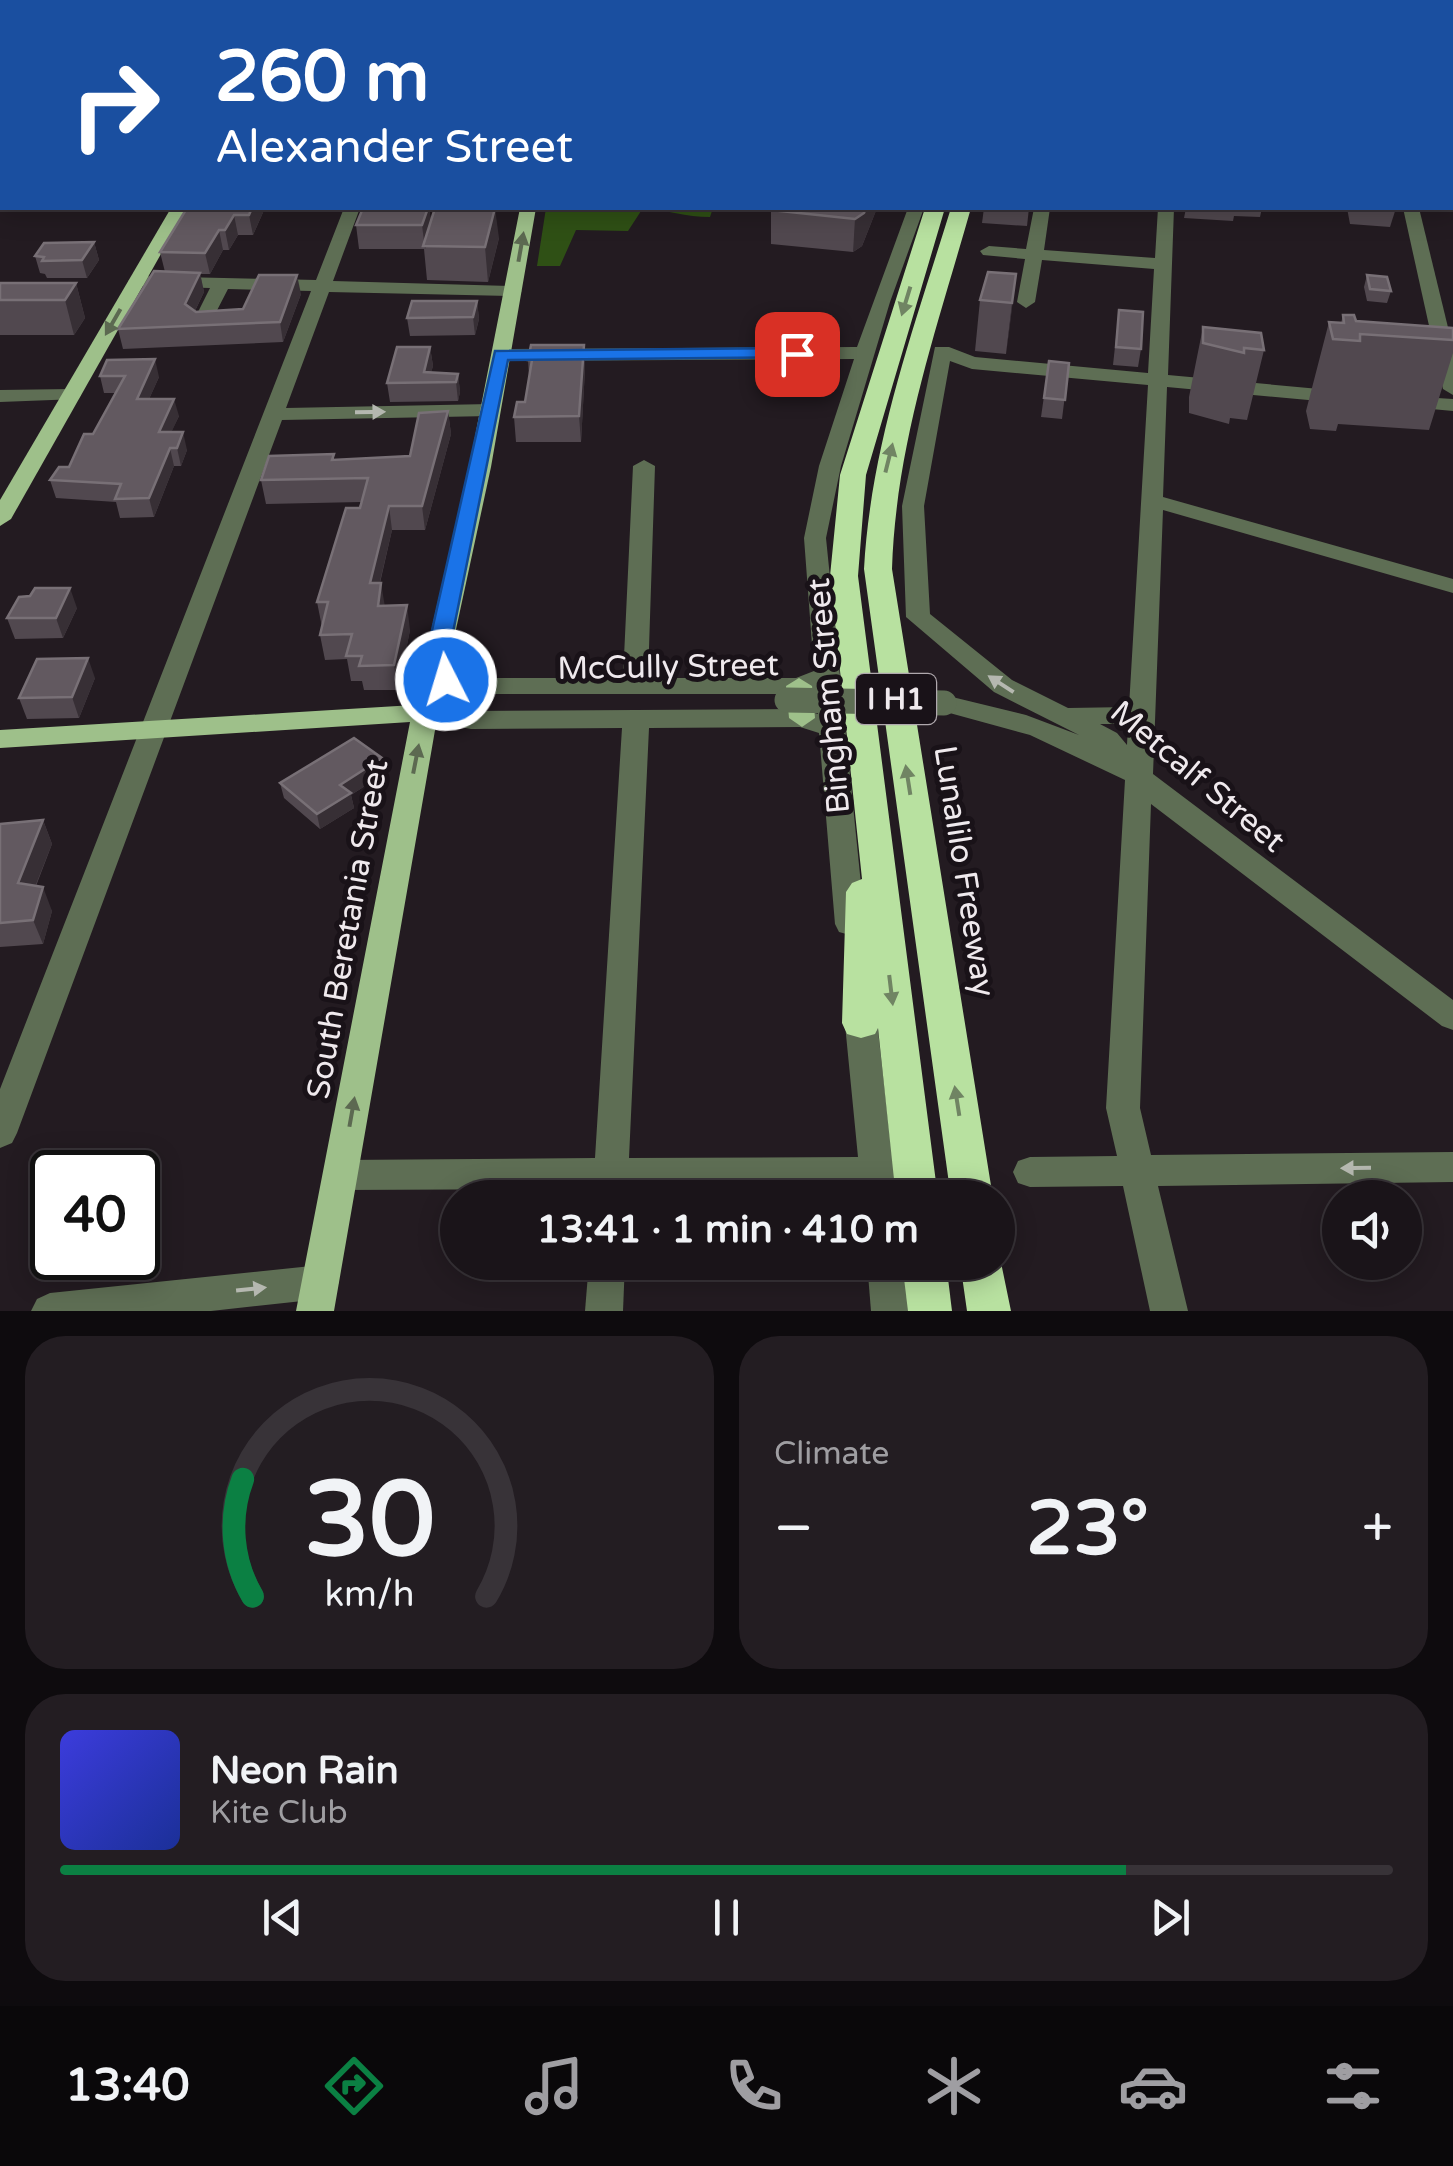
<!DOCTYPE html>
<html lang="en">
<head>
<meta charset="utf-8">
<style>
	:root { --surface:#1a1419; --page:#231d22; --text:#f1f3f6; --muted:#9f9ea2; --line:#383338; --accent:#0b8043 }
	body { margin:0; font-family:"Varela Round",sans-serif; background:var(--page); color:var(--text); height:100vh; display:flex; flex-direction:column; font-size:38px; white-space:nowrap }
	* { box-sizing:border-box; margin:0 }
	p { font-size:32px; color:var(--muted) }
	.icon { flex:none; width:55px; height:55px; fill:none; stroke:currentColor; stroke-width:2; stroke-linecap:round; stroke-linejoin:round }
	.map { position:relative; height:1311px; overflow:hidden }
	.side { display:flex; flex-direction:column; gap:25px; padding:25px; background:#0e0b0e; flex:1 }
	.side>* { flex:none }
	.banner { position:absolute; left:0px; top:0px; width:1455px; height:210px; box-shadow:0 5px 25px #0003,0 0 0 2px var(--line); background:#1a4fa0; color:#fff; overflow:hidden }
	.buttons { position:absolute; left:1322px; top:1180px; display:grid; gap:20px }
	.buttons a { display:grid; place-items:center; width:100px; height:100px; border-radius:50%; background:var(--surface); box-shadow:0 5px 25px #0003,0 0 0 2px var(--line); font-size:50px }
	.speed { position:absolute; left:30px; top:1150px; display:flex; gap:20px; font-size:50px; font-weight:700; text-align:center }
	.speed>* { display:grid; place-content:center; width:130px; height:130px; border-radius:50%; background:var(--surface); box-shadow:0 5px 25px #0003,0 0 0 2px var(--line); line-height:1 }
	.speed .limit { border:5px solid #111; border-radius:15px; background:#fff; color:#111 }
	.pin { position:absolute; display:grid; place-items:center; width:85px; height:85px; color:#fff; margin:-42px; border-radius:20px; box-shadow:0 5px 15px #0006 }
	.me { position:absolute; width:110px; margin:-55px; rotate:355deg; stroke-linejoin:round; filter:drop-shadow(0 0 8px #0008) }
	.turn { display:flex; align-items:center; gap:35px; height:210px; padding:0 50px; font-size:45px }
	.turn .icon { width:130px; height:130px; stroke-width:2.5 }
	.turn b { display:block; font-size:70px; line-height:85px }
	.big { font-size:75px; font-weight:700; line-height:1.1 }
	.side .widget { flex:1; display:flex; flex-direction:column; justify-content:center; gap:15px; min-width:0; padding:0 35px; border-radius:40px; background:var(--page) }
	.side .dial { align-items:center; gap:0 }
	.dial svg { height:260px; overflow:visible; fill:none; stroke:var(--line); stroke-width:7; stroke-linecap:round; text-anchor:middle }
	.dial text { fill:var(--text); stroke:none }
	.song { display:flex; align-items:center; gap:30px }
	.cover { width:120px; height:120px; border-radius:15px; background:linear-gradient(135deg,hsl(240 70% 55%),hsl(230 70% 35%)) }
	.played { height:10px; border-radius:5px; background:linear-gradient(90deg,var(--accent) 80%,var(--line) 80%) }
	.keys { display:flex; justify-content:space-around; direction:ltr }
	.heat { display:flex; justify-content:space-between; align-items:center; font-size:55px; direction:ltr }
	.side .tiles { flex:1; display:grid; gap:25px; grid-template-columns:1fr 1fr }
	.widget:last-child { grid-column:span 2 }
	.trip { position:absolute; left:440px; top:1180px; width:575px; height:100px; border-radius:50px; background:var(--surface); box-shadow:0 5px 25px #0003,0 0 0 2px var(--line); font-weight:700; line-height:100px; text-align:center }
	.menu { display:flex; height:160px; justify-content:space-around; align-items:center; background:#0a080a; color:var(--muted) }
	.menu .icon { width:70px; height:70px }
	.menu .selected { color:var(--accent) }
	.menu b { font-size:45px; color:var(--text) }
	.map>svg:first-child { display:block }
</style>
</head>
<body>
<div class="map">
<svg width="1453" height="1311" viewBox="0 0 1453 1311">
	<rect width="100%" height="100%" fill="#231b21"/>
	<path fill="#2f5015" d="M546 208H713L710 217C686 217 666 210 643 208L628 231 576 230 560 266H537Z"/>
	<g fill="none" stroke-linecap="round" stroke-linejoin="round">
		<g fill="#5e6e54" fill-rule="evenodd">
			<polygon points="639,0 733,0 734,2 640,2"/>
			<polygon points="1190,0 1223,0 1224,2 1191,2"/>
			<rect x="1452" y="25" width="1" height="8"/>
			<rect x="1452" y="58" width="1" height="8"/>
			<polygon points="344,208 360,208 333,281 513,286 522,291 513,296 329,292 286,408 491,404 501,410 491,416 282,420 17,1133 12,1143 0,1148 0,1089 311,291 228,289 211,322 202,328 193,322 210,288 137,286 128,281 137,276 316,280"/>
			<polygon points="908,208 924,208 890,302 841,466 826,538 865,924 861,932 850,935 839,932 835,924 819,733 800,727 649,728 629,1158 858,1157 843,1004 848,995 859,991 870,995 875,1004 897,1198 861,1198 860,1187 628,1189 628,1198 592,1198 593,1189 341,1190 329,1186 324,1175 329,1164 341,1160 595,1158 622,728 471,729 416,719 412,713 416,707 425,704 471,711 802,709 818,714 816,689 799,694 464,694 435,684 424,657 428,651 446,651 455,673 467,678 623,678 633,466 644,460 655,466 648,678 796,678 814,671 804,538 819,466 854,359 501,361 491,355 501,349 857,347"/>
			<path d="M1034 208H1050L1044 250 1155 258 1158 208H1174L1168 375 1341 391 1351 397 1341 403 1167 387 1163 497 1453 579V593L1163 510 1153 774 1453 1000V1030L1442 1026 1151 804 1140 1108 1151 1155 1453 1152V1182L1158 1186 1188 1311H1150L1123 1186 1030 1187 1018 1183 1013 1172 1018 1161 1030 1157 1117 1156 1106 1108 1125 780 1030 735 935 709 931 703 944 695 1026 715 1079 735 994 692 906 617 902 506 935 347H949L975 357 1148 373 1154 269 1042 260 1035 302 1026 308 1017 302 1025 259 983 255 980 251 989 246 1026 249ZM950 361 972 369 1148 385 1129 707 1068 708 1012 680 930 614 924 506ZM1100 724H1128L1127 745 1117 733Z"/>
			<polygon points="1403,208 1419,208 1453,348 1453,395 1443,389"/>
			<polygon points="71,389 81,395 78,399 0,402 0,390"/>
			<polygon points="1406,396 1453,399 1453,411 1399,406 1399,398"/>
			<polygon points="589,1262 625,1262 623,1311 585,1311"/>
			<polygon points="867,1262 903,1262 909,1311 871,1311"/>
			<polygon points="321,1265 334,1270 339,1282 334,1294 321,1299 211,1311 31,1311 37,1299 50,1293"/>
		</g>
		<g fill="#9ec08a" fill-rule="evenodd">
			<rect x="561" y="0" width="12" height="2"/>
			<polygon points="1288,0 1300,0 1301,2 1289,2"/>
			<rect x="0" y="73" width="2" height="8"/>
			<rect x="1452" y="155" width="1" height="10"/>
			<polygon points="171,208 187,208 11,519 0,526 0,500"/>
			<polygon points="520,208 536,208 491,467 438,713 334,1311 296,1311 410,722 0,748 0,730 414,705 469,467"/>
			<polygon points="799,678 812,686 815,718 802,727 789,718 786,686"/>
		</g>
		<g fill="#b8e1a0" fill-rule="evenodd">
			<polygon points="964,0 980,0 981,2 966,2"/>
			<polygon points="994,0 1010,0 1012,2 996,2"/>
			<polygon points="925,208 945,208 866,475 858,576 938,1198 896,1198 878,1028 875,1034 861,1038 847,1034 842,1023 846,892 852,883 862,879 830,576 840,475"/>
			<path d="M951 208H971C937 328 896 443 892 569L993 1198H951L864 569C871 443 914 328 951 208Z"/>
			<polygon points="998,1248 1011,1311 967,1311 960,1262 998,1262"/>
			<polygon points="902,1262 946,1262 952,1311 908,1311"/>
		</g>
		<polyline stroke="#5e6e54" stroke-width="25" points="787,700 944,703"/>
	</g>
	<g fill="#51484f">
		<polygon points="0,0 132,0 130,2 2,2 2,66 0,69"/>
		<polygon points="443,0 540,0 540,2 544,2 444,2"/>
		<rect x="582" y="0" width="137" height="2"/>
		<polygon points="896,0 916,0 914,2 896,2"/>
		<polygon points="1095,0 1140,0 1139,2 1095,2"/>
		<polygon points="1305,0 1349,0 1348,2 1305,2"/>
		<polygon points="1393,0 1453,0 1453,22 1452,2 1392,2"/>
		<polygon points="187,208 265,208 253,235 238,235 229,250 223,250 210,274 200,274 204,292 195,311 243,309 301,294 283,342 123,349 118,329 165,272 160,252"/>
		<polygon points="429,208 431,221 499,238 488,282 427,280 424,249 359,249 356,225"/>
		<polygon points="773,208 877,208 862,246 853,252 771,244 771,210"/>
		<polygon points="984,208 1029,208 1027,226 982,223"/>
		<polygon points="1112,208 1132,208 1131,212 1111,210"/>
		<polygon points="1186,208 1262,208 1260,217 1234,216 1233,221 1184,218"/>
		<polygon points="1347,208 1396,208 1390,227 1350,224"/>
		<polygon points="94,242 99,260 87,278 47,278 45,274 40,273 35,256"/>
		<polygon points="1016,274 1006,354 975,351 980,300"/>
		<polygon points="1367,275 1391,291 1387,303 1367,301 1364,287"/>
		<polygon points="0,283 76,283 85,318 74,335 0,335"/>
		<polygon points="477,301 479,319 475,335 410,336 407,318"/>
		<polygon points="1119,310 1141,349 1138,367 1113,365"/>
		<polygon points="1343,315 1356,321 1453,328 1453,353 1429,430 1338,424 1336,431 1310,429 1306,411 1329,322 1341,323"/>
		<polygon points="1203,327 1264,350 1247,420 1230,418 1229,424 1189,413 1189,397"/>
		<polygon points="584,345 585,369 581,442 516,442 514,417 525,402 529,376 528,360"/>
		<polygon points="430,347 433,366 431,372 458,374 460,392 458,401 390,402 387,383"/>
		<polygon points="1049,361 1069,363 1062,419 1041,417"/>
		<polygon points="100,376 159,377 149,399 179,416 171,432 187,450 181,466 174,466 154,517 120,518 116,502 56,498 50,480 69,467 93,434 115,393 104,393"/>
		<polygon points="448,411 451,434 425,530 392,530 380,583 384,606 410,630 398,690 364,690 362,681 351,681 347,659 325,660 320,635 322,627 317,602 361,502 266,504 261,480 335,460 410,456"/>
		<polygon points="77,608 63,638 15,639 7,618"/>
		<polygon points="95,678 79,718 27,719 19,698"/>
		<polygon points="385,773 351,795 354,808 320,829 284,798 280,783"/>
		<polygon points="43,820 52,844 36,886 52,911 43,944 0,947 0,824"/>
	</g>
	<g fill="#372f35">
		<polygon points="266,0 281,0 280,2 264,2"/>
		<polygon points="1125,0 1140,0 1139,2 1125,2"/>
		<polygon points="2,28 2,66 0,69 0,31"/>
		<polygon points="252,208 265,208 253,235 249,215"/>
		<polygon points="428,208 429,208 432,228 425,249 422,225"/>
		<polygon points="495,208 499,238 488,282 485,247"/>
		<polygon points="866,208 877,208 862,246 853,252 855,219"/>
		<polygon points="234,215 238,235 229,250 225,230"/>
		<polygon points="219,230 223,250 210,274 205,253"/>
		<polygon points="94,242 99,260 87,278 82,260"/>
		<polygon points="200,273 204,292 189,323 185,304"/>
		<polygon points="1016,274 1010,325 1006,354 1012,303"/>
		<polygon points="297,275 301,294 283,342 280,322"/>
		<polygon points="76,283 85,318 74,335 65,300"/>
		<polygon points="477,301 479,319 475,335 473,317"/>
		<polygon points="584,345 585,369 581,442 579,416"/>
		<polygon points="430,347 433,366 428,383 424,372"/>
		<polygon points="155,359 159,377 141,417 137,399"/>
		<polygon points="458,374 460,392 458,401 456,382"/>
		<polygon points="174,399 179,416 163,450 159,432"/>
		<polygon points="448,411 451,434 425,530 422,506"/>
		<polygon points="183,432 187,450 181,466 177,448"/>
		<polygon points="170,448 174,466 154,517 149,498"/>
		<polygon points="389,506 392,530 374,607 370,583"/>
		<polygon points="381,583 385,607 378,606"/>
		<polygon points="70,588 77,608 63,638 56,618"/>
		<polygon points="407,605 410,630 398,690 394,665"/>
		<polygon points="88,658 95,678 79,718 72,697"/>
		<polygon points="382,758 385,773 351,795 354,808 320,829 317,814 340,785"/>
		<polygon points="43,820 52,844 27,907 18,883"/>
		<polygon points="43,887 52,911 43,944 33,920"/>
	</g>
	<g fill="#625960" stroke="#787076" stroke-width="2.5">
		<polygon points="241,0 266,0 264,2 240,2"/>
		<polygon points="308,0 361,0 361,1 398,1 398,2 306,2"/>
		<polygon points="461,0 504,0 544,2 460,2"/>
		<polygon points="620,0 714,0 712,2 626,2"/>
		<polygon points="25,1 2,2 2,28 0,31 0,2"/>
		<polygon points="187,208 252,208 249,215 234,215 225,230 219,230 205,253 160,252"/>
		<polygon points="363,208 428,208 422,225 356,225"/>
		<polygon points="435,208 495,208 485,247 423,246"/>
		<polygon points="773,208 866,208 864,213 855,219 771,210"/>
		<polygon points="94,242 82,260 42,261 44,257 35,256 44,243"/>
		<polygon points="154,271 200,273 185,304 196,312 243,309 259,275 297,275 280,322 118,329"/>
		<polygon points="988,272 1016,274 1012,303 980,300"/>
		<polygon points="1367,275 1387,277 1391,291 1370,289"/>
		<polygon points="0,283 76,283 65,300 0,300"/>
		<polygon points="412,301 477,301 473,317 407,318"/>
		<polygon points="1119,310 1143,312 1141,349 1116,347"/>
		<polygon points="1343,315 1354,315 1356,321 1453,328 1453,340 1360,334 1360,341 1333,339 1329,322 1344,323"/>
		<polygon points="1203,327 1261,333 1264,350 1244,348 1244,353 1203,343"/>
		<polygon points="531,345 584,345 579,416 514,417 517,402 525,402 532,360 528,360"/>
		<polygon points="397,347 430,347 424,372 458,374 456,382 387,383"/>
		<polygon points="155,359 137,399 174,399 159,432 183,432 177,448 170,448 149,498 115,499 121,484 50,480 59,467 69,467 84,434 93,434 125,376 100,376 107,360"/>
		<polygon points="1049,361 1069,363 1065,400 1044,398"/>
		<polygon points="448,411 422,506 389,506 370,583 381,583 378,606 407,605 394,665 359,666 362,656 346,656 352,634 320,635 328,602 317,602 346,508 360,508 368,478 261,480 269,456 334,454 332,460 410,456 419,413"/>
		<polygon points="35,588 70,588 56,618 7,618 19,597 30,596"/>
		<polygon points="88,658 72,697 19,698 37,659"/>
		<polygon points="354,738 382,758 340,785 351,793 317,814 280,783"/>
		<polygon points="43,820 18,883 43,887 33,920 0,923 0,824"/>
	</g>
	<defs><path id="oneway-solid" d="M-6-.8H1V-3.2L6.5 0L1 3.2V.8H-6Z" transform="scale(2.5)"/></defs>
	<g fill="#5c6951">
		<use href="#oneway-solid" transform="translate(521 247) rotate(-80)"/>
		<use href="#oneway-solid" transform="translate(113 322) rotate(120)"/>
		<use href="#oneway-solid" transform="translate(416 759) rotate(-79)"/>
		<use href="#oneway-solid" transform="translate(352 1112) rotate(-80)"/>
	</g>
	<g fill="#708463">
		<use href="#oneway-solid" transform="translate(906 301) rotate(107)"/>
		<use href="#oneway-solid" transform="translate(889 458) rotate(-76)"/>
		<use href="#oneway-solid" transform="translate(908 780) rotate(-99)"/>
		<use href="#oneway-solid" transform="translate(891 990) rotate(83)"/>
		<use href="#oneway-solid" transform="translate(957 1101) rotate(-99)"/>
	</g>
	<g fill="#b5b8b0">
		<use href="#oneway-solid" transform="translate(370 412) rotate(-1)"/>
		<use href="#oneway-solid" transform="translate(1001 684) rotate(-147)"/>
		<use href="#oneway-solid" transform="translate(1356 1168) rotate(179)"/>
		<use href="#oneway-solid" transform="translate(251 1289) rotate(-6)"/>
	</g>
	<polygon fill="#1a73e8" stroke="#114b97" stroke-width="2.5" points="797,348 806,354 803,357 508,360 448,657 458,680 446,688 438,686 426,657 495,351"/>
	<g text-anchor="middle" stroke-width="10" stroke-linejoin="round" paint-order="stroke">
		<rect fill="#191218" stroke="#afa8ad" stroke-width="2.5" x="856" y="674" width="80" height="50" rx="8"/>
		<g font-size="30" font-weight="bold" fill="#efe9ed">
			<text x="896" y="709">I H1</text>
		</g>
		<g font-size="32" fill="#efe9ed" stroke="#191218">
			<text transform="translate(668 666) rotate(-1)" y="11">McCully Street</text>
			<text transform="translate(828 696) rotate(-95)" y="11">Bingham Street</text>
			<text transform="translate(1198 776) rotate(40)" y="11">Metcalf Street</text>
			<text transform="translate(965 871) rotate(81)" y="11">Lunalilo Freeway</text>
			<text transform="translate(347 929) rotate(-80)" y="11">South Beretania Street</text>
		</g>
	</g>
</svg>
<div class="buttons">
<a><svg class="icon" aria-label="sound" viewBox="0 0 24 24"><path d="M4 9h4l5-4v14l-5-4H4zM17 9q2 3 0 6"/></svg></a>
</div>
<div class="speed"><div class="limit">40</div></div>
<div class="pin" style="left:797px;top:354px;background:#d93025"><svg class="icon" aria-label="arrive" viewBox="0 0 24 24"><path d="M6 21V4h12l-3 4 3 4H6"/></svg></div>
<svg class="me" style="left:446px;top:680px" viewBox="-20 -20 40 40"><circle r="17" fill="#1a73e8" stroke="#fff" stroke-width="3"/><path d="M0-11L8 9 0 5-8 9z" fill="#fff"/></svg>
<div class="trip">13:41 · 1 min · 410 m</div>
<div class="banner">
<div class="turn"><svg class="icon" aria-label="right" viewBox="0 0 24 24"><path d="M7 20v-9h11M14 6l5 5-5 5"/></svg><div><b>260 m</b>Alexander Street</div></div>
</div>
</div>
<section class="side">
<div class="tiles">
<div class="widget dial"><svg viewBox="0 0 100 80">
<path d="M14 69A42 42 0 1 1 86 69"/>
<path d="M14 69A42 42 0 0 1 11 33" stroke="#0b8043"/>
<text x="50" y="56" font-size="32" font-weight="700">30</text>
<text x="50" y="72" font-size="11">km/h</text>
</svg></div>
<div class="widget"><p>Climate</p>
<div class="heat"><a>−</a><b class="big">23°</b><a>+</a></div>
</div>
<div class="widget">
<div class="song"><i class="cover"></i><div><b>Neon Rain</b><p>Kite Club</p></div></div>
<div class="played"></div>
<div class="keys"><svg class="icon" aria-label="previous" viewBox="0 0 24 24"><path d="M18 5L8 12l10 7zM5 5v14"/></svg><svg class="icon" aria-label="pause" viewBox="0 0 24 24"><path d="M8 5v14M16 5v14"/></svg><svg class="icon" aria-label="next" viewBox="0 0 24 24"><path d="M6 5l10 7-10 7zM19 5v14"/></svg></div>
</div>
</div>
</section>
<nav class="menu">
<b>13:40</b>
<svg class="icon selected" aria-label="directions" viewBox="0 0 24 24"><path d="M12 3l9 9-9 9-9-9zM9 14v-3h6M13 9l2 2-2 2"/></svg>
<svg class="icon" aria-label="music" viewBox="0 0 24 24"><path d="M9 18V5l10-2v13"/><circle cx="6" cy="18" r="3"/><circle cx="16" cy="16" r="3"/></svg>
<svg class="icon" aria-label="phone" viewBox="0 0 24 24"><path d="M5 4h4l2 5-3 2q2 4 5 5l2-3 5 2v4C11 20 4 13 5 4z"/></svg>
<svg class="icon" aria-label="climate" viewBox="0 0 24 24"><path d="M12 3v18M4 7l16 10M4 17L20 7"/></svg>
<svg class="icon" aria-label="car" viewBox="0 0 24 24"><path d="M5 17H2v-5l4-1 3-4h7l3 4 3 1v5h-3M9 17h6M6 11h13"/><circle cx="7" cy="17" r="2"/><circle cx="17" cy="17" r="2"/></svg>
<svg class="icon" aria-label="filters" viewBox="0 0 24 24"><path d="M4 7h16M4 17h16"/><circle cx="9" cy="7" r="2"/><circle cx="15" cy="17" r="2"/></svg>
</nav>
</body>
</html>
